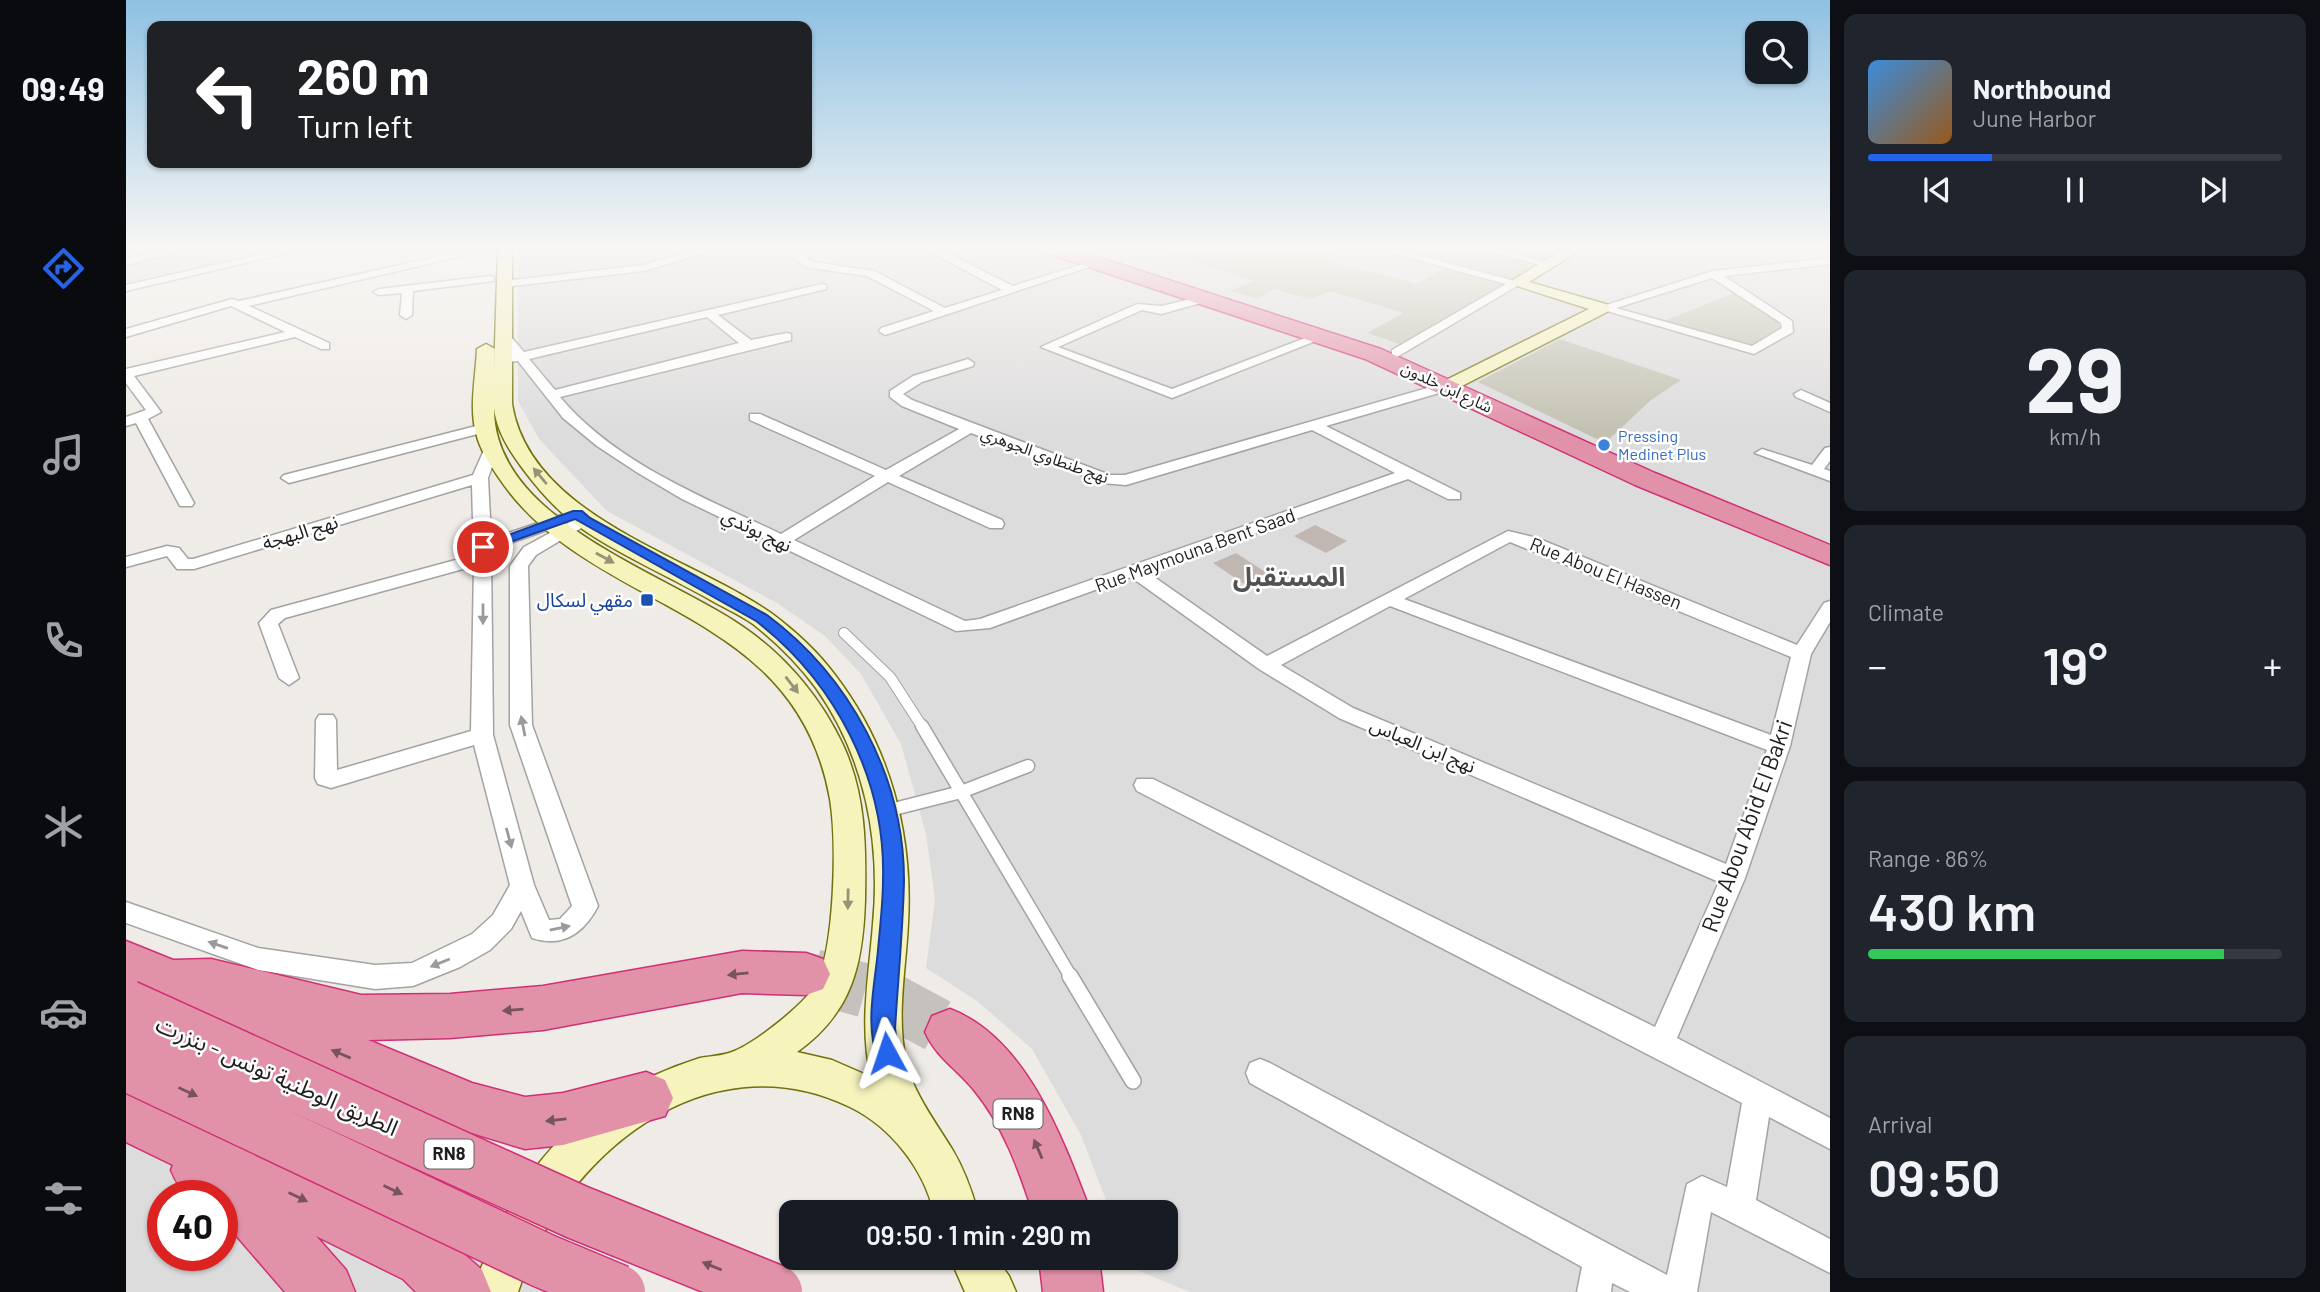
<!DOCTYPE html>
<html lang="en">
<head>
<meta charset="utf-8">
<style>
	:root { --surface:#171b24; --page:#20242c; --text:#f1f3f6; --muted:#9ea1a6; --line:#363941; --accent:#2563eb }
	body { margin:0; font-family:Barlow,"Noto Sans Arabic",sans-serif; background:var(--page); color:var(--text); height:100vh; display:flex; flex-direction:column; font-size:26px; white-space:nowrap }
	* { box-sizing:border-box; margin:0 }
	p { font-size:23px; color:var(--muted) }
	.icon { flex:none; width:38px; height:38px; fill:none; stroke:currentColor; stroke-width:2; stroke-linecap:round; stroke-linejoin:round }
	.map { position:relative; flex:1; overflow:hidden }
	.details { display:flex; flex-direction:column; gap:14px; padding:14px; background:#0d0f14; width:490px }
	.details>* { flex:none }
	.top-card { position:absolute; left:21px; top:21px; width:665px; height:147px; border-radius:14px; box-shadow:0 2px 5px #0004; background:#202124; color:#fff; overflow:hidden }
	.controls { position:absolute; left:1619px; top:21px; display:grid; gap:14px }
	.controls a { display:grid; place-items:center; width:63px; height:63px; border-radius:14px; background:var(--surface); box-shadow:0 2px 5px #0004; font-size:35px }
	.speed { position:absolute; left:21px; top:1180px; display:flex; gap:14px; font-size:35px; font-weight:700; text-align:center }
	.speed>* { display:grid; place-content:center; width:91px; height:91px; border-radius:50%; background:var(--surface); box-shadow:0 2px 5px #0004; line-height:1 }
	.speed .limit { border:10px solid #d22; background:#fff; color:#111 }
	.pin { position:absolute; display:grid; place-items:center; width:60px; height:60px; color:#fff; margin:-30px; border:4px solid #fff; border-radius:50%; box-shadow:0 2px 7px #0007 }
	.me { position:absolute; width:77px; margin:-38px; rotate:355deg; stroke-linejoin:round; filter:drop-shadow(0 0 5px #0008) }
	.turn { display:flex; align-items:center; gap:24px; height:147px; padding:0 35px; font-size:32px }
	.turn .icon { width:91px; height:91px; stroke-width:2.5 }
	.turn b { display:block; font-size:49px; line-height:60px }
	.big { font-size:52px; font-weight:600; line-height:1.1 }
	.details .widget { flex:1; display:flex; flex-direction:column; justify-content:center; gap:10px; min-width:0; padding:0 24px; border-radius:14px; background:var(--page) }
	.details .dial { align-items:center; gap:0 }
	.dial b { font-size:91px; line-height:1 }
	.song { display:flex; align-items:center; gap:21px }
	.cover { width:84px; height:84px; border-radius:10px; background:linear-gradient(135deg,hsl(210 70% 55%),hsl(30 70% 35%)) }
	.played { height:7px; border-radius:4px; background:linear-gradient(90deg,var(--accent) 30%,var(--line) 30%) }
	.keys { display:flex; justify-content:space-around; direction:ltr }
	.heat { display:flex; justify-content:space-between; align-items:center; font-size:38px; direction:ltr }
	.charge { height:10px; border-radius:5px; background:linear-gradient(90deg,#34c759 86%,var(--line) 0) }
	.trip { position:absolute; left:653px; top:1200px; width:399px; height:70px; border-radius:14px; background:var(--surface); box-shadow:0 2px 5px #0004; font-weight:600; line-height:70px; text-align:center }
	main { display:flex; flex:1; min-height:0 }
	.dock { display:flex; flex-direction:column; width:126px; justify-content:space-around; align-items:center; background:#090b0e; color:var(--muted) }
	.dock .icon { width:49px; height:49px }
	.dock .current { color:var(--accent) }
	.dock b { font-size:32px; color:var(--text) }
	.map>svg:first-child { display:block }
</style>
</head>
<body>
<main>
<nav class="dock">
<b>09:49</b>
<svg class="icon current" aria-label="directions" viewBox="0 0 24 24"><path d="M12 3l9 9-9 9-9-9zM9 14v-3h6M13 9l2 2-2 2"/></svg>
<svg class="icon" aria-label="music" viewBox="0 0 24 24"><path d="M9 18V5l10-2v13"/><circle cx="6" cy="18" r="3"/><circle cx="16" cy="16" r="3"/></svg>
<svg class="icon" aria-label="phone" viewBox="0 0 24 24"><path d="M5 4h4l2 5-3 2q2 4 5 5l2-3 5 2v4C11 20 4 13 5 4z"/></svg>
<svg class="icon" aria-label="climate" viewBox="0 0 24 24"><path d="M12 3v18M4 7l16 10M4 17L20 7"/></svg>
<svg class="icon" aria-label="car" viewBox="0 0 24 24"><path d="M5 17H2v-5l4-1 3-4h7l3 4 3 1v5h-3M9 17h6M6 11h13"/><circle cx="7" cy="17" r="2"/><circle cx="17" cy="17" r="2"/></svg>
<svg class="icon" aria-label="filters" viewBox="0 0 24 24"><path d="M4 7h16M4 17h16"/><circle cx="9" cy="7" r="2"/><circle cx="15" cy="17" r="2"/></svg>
</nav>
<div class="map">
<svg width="1704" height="1292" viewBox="0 0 1704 1292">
	<rect width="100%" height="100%" fill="#efebe6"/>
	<g fill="#dddcdc" fill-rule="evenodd">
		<polygon points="0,249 165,249 0,286"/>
		<polygon points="392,249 1704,249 1704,1292 1064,1292 1001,1266 999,1258 1040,1258 1040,1213 985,1213 955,1135 906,1049 851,1001 800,968 809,899 800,834 775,744 735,674 699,636 651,603 481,511 413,439 392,401"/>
		<path d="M0 1081 471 1292H0ZM37 1195H96V1255H37Z"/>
	</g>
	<g fill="#c3c2b2">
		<polygon points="1053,249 1224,249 1202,261 1292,284 1318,268 1249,249 1437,249 1279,346 1241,333 1278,313 1204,291 1184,299 1148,289 1132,299 1104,291 1129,281 1042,254"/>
		<polygon points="1608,293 1651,320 1654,327 1625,346 1536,322"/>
		<polygon points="1434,339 1555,380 1525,400 1479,443 1352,382"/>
	</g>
	<g fill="#c0b7b2">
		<polygon points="1189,525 1221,541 1200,553 1168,536"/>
		<polygon points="1110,553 1141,573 1118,584 1087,563"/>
	</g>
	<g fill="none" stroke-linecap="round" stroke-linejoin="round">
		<polyline stroke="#c5c2be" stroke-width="43" stroke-dasharray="43 22" stroke-linecap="butt" points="680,974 694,977"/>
		<polyline stroke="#c5c2be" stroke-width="54" stroke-dasharray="54 27" stroke-linecap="butt" points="687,976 755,995 824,1032"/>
		<g stroke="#a3a3a3" stroke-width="12">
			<polyline id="lane-far2" points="718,633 764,677 797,728"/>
		</g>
		<g stroke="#a3a3a3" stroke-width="15">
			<g id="lane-far1">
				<polyline points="796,726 945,977"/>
				<polyline points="760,811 835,792 902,766"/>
			</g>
		</g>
		<g stroke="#a3a3a3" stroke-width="18">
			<polyline id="lane" points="944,976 1007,1081"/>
		</g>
		<g stroke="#a3a3a3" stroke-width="3">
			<g id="street">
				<polygon points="42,249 63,249 0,265 0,259"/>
				<polygon points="158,249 179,249 0,291 0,285"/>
				<polygon points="345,249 366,249 123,306 203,343 203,349 195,349 169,337 8,376 35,412 22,419 68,503 66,506 54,506 10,423 0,426 0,417 20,410 0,383 0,369 159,332 105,306 0,337 0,329 106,299 113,301"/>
				<polygon points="574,249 592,249 518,271 377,287 371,284 377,281 517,265"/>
				<polygon points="654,249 667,249 687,262 748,271 819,308 876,290 799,249 813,249 887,286 963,262 972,264 759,335 753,331 755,328 808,311 741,276 680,267"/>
				<polygon points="1251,249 1270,249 1396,283 1271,357 1266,356 1266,350 1380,284"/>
				<polygon points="1356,249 1375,249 1426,264 1421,267"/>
				<path d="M1704 258V264L1598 276 1666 321 1667 332 1628 354 1471 308 1587 271ZM1586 278 1655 323 1656 328 1626 346 1490 308Z"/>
				<polygon points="364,276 368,277 368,281 287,291 286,315 280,319 274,315 276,293 253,295 247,292 253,289"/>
				<path d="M696 284 700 285V289L592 315 625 340 661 333 665 334V340L434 397C489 463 579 498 655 534L749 476 624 420V414H634L760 470 833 429 776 406 764 397V391L787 376 842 359 848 363 847 366 796 382 777 394 786 400 984 475H999L1322 382 1329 386 1327 389 1200 426 1334 493V499H1322L1282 479 1021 572 1141 656 1382 531 1411 538 1671 645 1698 603 1704 601V622L1685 654 1664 746 1619 878 1551 1038 1704 1118V1149L1643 1117 1630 1200 1704 1239V1273L1585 1212 1571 1292H1504L1486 1283 1485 1292H1451L1456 1267 1124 1083 1120 1073 1124 1063 1134 1059 1144 1063 1541 1275 1561 1184 1576 1176 1601 1187 1616 1103 1011 791 1008 785 1011 779H1027L1529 1027 1593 882 1213 718 1133 669 1005 577 864 628 830 631 556 499 512 473 471 446 437 418 392 361 380 362V356L386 355 370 334 380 331 398 352ZM581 317 613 343 429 390 403 359ZM1186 430 1269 473 854 619 839 621 668 540 762 482 864 528H876L878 524 876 520 773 476 845 433 976 483 1000 485ZM1384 542 1665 657 1645 735 1278 599ZM1264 606 1641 750 1600 864 1227 708 1155 665Z"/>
				<polygon points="1078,296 1084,299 1082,301 1035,314 1016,310 932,347 1046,389 1192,333 1202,336 1046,398 915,347 1011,304 1035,306"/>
				<polygon points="1675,390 1704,403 1704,412 1670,397 1668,394"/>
				<polygon points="358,424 363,425 363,431 163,483 155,478 158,475"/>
				<path d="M365 446 372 450 362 478 365 539 441 513 447 515V521L459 516 467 521 410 555 402 566 406 725 472 906C458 933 437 948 406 938L395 911 385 929 364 950 334 967 287 986 249 989 132 970 0 923V902L132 948 249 965 286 963 346 934 367 915 384 885 348 745 205 788 192 784 189 778 190 720 193 715H207L210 720 211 770 345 731 348 566 159 618 152 624 173 678 163 685 153 678 133 623 145 610 348 555 346 485 68 569H51L41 556 0 567V557L41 546 53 548 62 559H67L347 475 358 450ZM444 522 398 547 384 566V725L446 906 434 919 423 920 408 885 367 735 365 550Z"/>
				<polygon points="1704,447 1704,461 1698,469 1704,471 1704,481 1629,453 1636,449 1686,465 1699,448"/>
			</g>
		</g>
		<g stroke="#70710b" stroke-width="3">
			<g id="secondary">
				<path d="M372 249H386V404C404 517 564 556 645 613 668 630 692 652 709 675 764 747 787 833 782 923 780 969 770 1015 780 1061 787 1093 809 1121 826 1149 838 1169 846 1191 852 1213H808C798 1169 765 1127 724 1107 579 1037 436 1156 392 1292H346C373 1216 411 1146 481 1101 509 1083 542 1068 574 1058 584 1056 596 1056 606 1052 628 1044 679 1004 690 984 709 946 711 841 704 799 669 602 465 615 373 478 363 463 354 450 350 433 343 408 350 374 351 349L360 344 369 349 368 375ZM368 408C371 432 383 450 397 469 412 489 431 511 452 526 490 553 540 575 581 598 596 607 613 614 627 624 650 642 673 665 690 688 739 757 755 841 747 924 743 976 733 1026 745 1077L706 1060 671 1052C726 1013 737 965 739 900 740 846 740 795 717 745 696 700 663 660 623 631 547 575 367 523 368 408Z"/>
				<polygon points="1438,249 1456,249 1403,282 1483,305 1483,311 1328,390 1316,390 1313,386 1316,382 1463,309 1382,283"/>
				<polygon points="824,1258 870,1258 883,1276 890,1292 839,1292"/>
			</g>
		</g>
		<g stroke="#d12f76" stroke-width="3">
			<g id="highway">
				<polygon points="918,249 947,249 1255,349 1529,473 1704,545 1704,565 1509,485 1239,359 920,253"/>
				<polygon points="0,941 47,960 85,959 235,995 324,994 417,986 616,951 680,953 697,959 704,974 697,989 680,995 616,993 417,1030 324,1038 242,1040 346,1083 399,1097 437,1093 520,1072 539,1080 547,1098 539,1116 437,1145 399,1149 326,1127 0,984"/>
				<path d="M824 1009C901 1038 938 1142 965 1213H907C893 1170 877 1125 848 1090 831 1069 810 1057 799 1032L806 1016Z"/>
				<path d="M0 1088 319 1237 356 1270 365 1292H290L277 1279 190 1236 220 1270 229 1292H159L96 1219V1195C65 1195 58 1201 45 1170L47 1165 0 1142Z"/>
				<polygon points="913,1258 973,1258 977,1292 917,1292"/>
			</g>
		</g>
		<use href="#lane-far2" stroke="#fff" stroke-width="10"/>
		<use href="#lane-far1" stroke="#fff" stroke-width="12"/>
		<use href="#lane" stroke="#fff" stroke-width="15"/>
		<use href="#street" fill="#fff" fill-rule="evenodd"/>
		<use href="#secondary" fill="#f6f3bd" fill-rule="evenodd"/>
		<use href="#highway" fill="#e292a8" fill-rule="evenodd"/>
		<g stroke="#d12f76" stroke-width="57" stroke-linecap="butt">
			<g id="highway-bridge">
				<polyline points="0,1007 451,1212 649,1292"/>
				<polyline points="0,1063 418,1261 492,1292"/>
			</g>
		</g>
		<use href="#highway-bridge" stroke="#e292a8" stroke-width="54"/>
	</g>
	<defs><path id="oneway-solid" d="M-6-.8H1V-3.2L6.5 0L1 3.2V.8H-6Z" transform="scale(1.75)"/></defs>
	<g fill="#959476">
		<use href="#oneway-solid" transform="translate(414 476) rotate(-130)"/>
		<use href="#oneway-solid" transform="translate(479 558) rotate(29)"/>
		<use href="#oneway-solid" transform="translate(666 685) rotate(52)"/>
		<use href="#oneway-solid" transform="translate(722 899) rotate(91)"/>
	</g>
	<g fill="#9a9a9a">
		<use href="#oneway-solid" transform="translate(357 614) rotate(90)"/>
		<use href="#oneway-solid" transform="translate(397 726) rotate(-101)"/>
		<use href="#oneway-solid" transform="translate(383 838) rotate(75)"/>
		<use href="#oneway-solid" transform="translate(434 928) rotate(-12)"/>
		<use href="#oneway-solid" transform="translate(92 945) rotate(-161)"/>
		<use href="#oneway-solid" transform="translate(314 963) rotate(158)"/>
	</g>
	<g fill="#77535d">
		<use href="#oneway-solid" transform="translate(612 974) rotate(174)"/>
		<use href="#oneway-solid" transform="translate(387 1010) rotate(175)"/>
		<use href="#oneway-solid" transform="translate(215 1054) rotate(-157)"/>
		<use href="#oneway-solid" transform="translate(62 1092) rotate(25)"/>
		<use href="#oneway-solid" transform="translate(430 1120) rotate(174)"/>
		<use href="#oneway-solid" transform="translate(912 1149) rotate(-113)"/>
		<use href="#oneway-solid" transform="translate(267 1190) rotate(25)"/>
		<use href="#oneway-solid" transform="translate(172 1197) rotate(26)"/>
		<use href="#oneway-solid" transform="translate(586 1266) rotate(-158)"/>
	</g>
	<linearGradient id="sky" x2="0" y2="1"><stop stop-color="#8fc1e2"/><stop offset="0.58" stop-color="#f8f6f4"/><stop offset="1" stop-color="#f8f6f4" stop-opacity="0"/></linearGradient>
	<rect width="1704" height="430" fill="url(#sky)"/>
	<path fill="#2563eb" stroke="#184099" stroke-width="2" d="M447 511H456L464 518 641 615C723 676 778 776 778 880 777 929 772 980 769 1029L773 1053 769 1061 761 1064 753 1061C738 1028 749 984 752 950 754 927 757 903 757 880 760 779 709 682 630 621L449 519 362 550 350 547Z"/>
	<circle fill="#3f7fe0" stroke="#fff" stroke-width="2.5" cx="1478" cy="445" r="7"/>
	<rect fill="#1a4fb4" stroke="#fff" stroke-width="2.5" x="514" y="593" width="14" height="14" rx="3.5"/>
	<g text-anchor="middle" stroke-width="5" stroke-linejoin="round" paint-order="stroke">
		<g font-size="16" fill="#1f1f1f" stroke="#fff">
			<text transform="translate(1321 387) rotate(25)" y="6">شارع ابن خلدون</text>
			<text transform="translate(919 455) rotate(20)" y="6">نهج طنطاوي الجوهري</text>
		</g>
		<g font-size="16" fill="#366cbe" stroke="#fff" text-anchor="start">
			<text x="1492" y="442">Pressing<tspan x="1492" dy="18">Medinet Plus</tspan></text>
		</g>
		<g fill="#fff" stroke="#626262" stroke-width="2">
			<rect x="867.5" y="1099.5" width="49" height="29" rx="5"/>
			<rect x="298.5" y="1139.5" width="49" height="29" rx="5"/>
		</g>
		<g font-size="18" font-weight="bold" fill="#1f1f1f">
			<text x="892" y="1120">RN8</text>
			<text x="323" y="1160">RN8</text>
		</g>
		<g font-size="19" fill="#1f1f1f" stroke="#fff">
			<text transform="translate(631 530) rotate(26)" y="7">نهج بوثدي</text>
			<text transform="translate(174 532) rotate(-17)" y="7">نهج البهجة</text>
			<text transform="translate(1069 550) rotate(-20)" y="7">Rue Maymouna Bent Saad</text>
			<text transform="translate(1480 573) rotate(22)" y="7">Rue Abou El Hassen</text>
			<text transform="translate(1297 745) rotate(23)" y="7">نهج ابن العباس</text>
		</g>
		<g font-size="19" fill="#164399" stroke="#fff" text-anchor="end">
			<text x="507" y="607">مقهي لسكال</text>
		</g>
		<g font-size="23" fill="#1f1f1f" stroke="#fff">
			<text transform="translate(1621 826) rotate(-70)" y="8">Rue Abou Abid El Bakri</text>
			<text transform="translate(151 1076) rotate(24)" y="8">الطريق الوطنية تونس - بنزرت</text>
		</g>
		<g font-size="26" font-weight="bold" fill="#525252" stroke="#fff">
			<text x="1163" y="586">المستقبل</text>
		</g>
	</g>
</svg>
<div class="controls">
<a><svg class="icon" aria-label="search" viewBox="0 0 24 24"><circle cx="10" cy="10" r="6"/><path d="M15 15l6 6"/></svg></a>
</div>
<div class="speed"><div class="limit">40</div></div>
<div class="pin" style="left:357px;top:547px;background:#d93025"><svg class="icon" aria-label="arrive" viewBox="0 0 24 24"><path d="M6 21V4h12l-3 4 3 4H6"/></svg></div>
<svg class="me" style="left:761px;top:1053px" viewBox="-20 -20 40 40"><path d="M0-17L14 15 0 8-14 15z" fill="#2563eb" stroke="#fff" stroke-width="4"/></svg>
<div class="trip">09:50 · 1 min · 290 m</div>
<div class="top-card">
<div class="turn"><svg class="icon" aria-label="left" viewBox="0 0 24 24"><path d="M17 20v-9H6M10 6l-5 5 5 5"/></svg><div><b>260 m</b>Turn left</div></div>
</div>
</div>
<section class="details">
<div class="widget">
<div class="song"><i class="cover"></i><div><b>Northbound</b><p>June Harbor</p></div></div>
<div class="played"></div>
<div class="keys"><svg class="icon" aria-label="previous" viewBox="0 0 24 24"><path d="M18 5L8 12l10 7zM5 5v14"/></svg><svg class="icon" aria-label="pause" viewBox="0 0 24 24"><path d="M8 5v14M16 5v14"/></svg><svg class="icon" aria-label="next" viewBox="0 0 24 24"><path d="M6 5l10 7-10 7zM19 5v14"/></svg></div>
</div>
<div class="widget dial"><b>29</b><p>km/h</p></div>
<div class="widget"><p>Climate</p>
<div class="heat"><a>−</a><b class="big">19°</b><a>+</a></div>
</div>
<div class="widget"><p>Range · 86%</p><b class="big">430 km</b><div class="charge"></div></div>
<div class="widget"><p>Arrival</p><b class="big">09:50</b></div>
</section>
</main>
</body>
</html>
